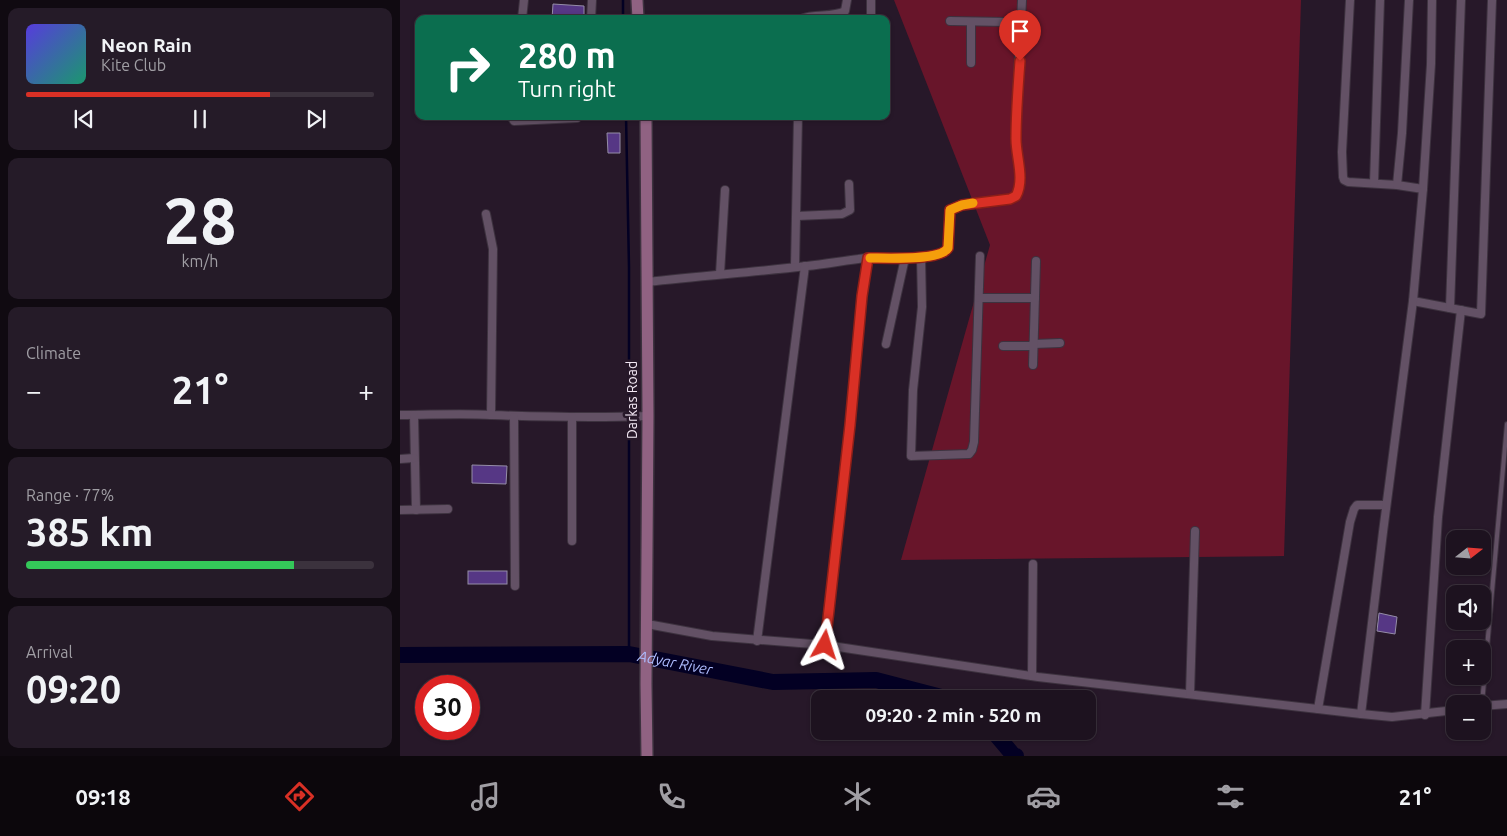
<!DOCTYPE html>
<html lang="en">
<head>
<meta charset="utf-8">
<style>
	:root { --surface:#1d121f; --page:#251b28; --text:#f1f3f6; --muted:#a09ea4; --line:#3b323d; --accent:#d93025 }
	body { margin:0; font-family:Ubuntu,sans-serif; background:var(--page); color:var(--text); height:100vh; display:flex; flex-direction:column; font-size:19px; white-space:nowrap }
	* { box-sizing:border-box; margin:0 }
	p { font-size:16px; color:var(--muted) }
	.icon { flex:none; width:28px; height:28px; fill:none; stroke:currentColor; stroke-width:2; stroke-linecap:round; stroke-linejoin:round }
	.map { position:relative; flex:1; overflow:hidden }
	.panel { display:flex; flex-direction:column; gap:8px; padding:8px; background:#100a11; width:400px }
	.panel>* { flex:none }
	.top-card { position:absolute; left:15px; top:15px; width:475px; height:105px; border-radius:10px; box-shadow:0 1px 4px #0004,0 0 0 1px var(--line); background:#0b6e4f; color:#fff; overflow:hidden }
	.needle { width:32px; rotate:73deg }
	.controls { position:absolute; left:1046px; top:530px; display:grid; gap:10px }
	.controls a { display:grid; place-items:center; width:45px; height:45px; border-radius:10px; background:var(--surface); box-shadow:0 1px 4px #0004,0 0 0 1px var(--line); font-size:25px }
	.speed { position:absolute; left:15px; top:675px; display:flex; gap:10px; font-size:25px; font-weight:700; text-align:center }
	.speed>* { display:grid; place-content:center; width:65px; height:65px; border-radius:50%; background:var(--surface); box-shadow:0 1px 4px #0004,0 0 0 1px var(--line); line-height:1 }
	.speed .limit { border:8px solid #d22; background:#fff; color:#111 }
	.pin { position:absolute; display:grid; place-items:center; width:42px; height:42px; color:#fff; margin:-51px -21px; border-radius:50% 50% 50% 0; rotate:-45deg; box-shadow:0 0 5px #0007 }
	.pin .icon { rotate:45deg }
	.me { position:absolute; width:55px; margin:-28px; rotate:6deg; stroke-linejoin:round; filter:drop-shadow(0 0 4px #0008) }
	.turn { display:flex; align-items:center; gap:18px; height:105px; padding:0 20px; font-size:22px }
	.turn .icon { width:65px; height:65px; stroke-width:2.5 }
	.turn b { display:block; font-size:35px; line-height:42px }
	.big { font-size:38px; font-weight:700; line-height:1.1 }
	.panel .card { flex:1; display:flex; flex-direction:column; justify-content:center; gap:8px; min-width:0; padding:0 18px; border-radius:10px; background:var(--page) }
	.panel .dial { align-items:center; gap:0 }
	.dial b { font-size:65px; line-height:1 }
	.song { display:flex; align-items:center; gap:15px }
	.cover { width:60px; height:60px; border-radius:8px; background:linear-gradient(135deg,hsl(250 70% 55%),hsl(160 70% 35%)) }
	.played { height:5px; border-radius:2px; background:linear-gradient(90deg,var(--accent) 70%,var(--line) 70%) }
	.keys { display:flex; justify-content:space-around; direction:ltr }
	.heat { display:flex; justify-content:space-between; align-items:center; font-size:28px; direction:ltr }
	.charge { height:8px; border-radius:4px; background:linear-gradient(90deg,#34c759 77%,var(--line) 0) }
	.trip { position:absolute; left:411px; top:690px; width:285px; height:50px; border-radius:10px; background:var(--surface); box-shadow:0 1px 4px #0004,0 0 0 1px var(--line); font-weight:700; line-height:50px; text-align:center }
	.tabs { display:flex; height:80px; justify-content:space-around; align-items:center; background:#0c070c; color:var(--muted) }
	.tabs .icon { width:35px; height:35px }
	.tabs .active { color:var(--accent) }
	.tabs b { font-size:22px; color:var(--text) }
	main { display:flex; flex:1; min-height:0 }
	.map>svg:first-child { display:block }
</style>
</head>
<body>
<main>
<section class="panel">
<div class="card">
<div class="song"><i class="cover"></i><div><b>Neon Rain</b><p>Kite Club</p></div></div>
<div class="played"></div>
<div class="keys"><svg class="icon" aria-label="previous" viewBox="0 0 24 24"><path d="M18 5L8 12l10 7zM5 5v14"/></svg><svg class="icon" aria-label="pause" viewBox="0 0 24 24"><path d="M8 5v14M16 5v14"/></svg><svg class="icon" aria-label="next" viewBox="0 0 24 24"><path d="M6 5l10 7-10 7zM19 5v14"/></svg></div>
</div>
<div class="card dial"><b>28</b><p>km/h</p></div>
<div class="card"><p>Climate</p>
<div class="heat"><a>−</a><b class="big">21°</b><a>+</a></div>
</div>
<div class="card"><p>Range · 77%</p><b class="big">385 km</b><div class="charge"></div></div>
<div class="card"><p>Arrival</p><b class="big">09:20</b></div>
</section>
<div class="map">
<svg width="1107" height="756" viewBox="0 0 1107 756">
	<rect width="100%" height="100%" fill="#271829"/>
	<polygon fill="#68152a" points="494,0 901,0 884,556 501,560 590,245"/>
	<g fill="none" stroke-linecap="round" stroke-linejoin="round">
		<g stroke="#030023" stroke-width="2.5">
			<polyline points="223,0 223,19"/>
			<polyline points="226,116 229,267 229,654"/>
		</g>
		<g stroke="#030023" stroke-width="16">
			<path id="s1" d="M0 655 229 654 373 682 476 680 549 699"/>
			<polyline points="593,731 614,756 616,756"/>
		</g>
	</g>
	<g fill="#563785" stroke="#958da7">
		<polygon points="153,4 184,6 184,19 152,19"/>
		<polygon points="207,133 220,133 220,153 208,153"/>
		<polygon points="72,465 107,466 106,484 72,483"/>
		<rect x="68" y="571" width="39" height="13"/>
		<polygon points="979,613 997,617 995,634 977,631"/>
	</g>
	<g fill="none" stroke-linecap="round" stroke-linejoin="round">
		<g stroke="#3d323f" stroke-width="6">
			<polyline id="lane" points="1082,704 1107,424"/>
		</g>
		<g stroke="#3d323f" stroke-width="10">
			<g id="street">
				<polyline points="471,0 471,19"/>
				<polyline points="950,0 942,152 943,177 944,180 948,182 997,185 1023,189"/>
				<polyline points="122,19 124,0"/>
				<polyline points="191,19 192,0"/>
				<path d="M401 19C415 13 432 18 445 11L447 0"/>
				<polyline points="550,21 607,22 621,21"/>
				<polyline points="571,63 571,22"/>
				<polyline points="111,116 114,121 177,118"/>
				<polyline points="974,183 980,0"/>
				<polyline points="997,185 1002,133 1009,0"/>
				<polyline points="86,214 93,249 91,415"/>
				<polyline points="397,216 442,214 450,210 449,184"/>
				<polyline points="521,257 522,307 513,390 511,456 569,454 572,450 574,442 580,256"/>
				<polyline points="395,267 398,116"/>
				<polyline points="320,274 325,190"/>
				<path d="M247 282C300 276 354 272 407 266 427 264 447 260 467 258 484 257 540 262 548 248L550 210 561 205 610 199 616 196C625 179 616 158 616 139 616 93 620 46 622 0"/>
				<polyline points="579,298 635,298"/>
				<polyline points="1013,301 1081,314 1092,0"/>
				<polyline points="1050,308 1061,0"/>
				<polyline points="486,344 505,258"/>
				<polyline points="633,344 660,343"/>
				<polyline points="603,346 633,346"/>
				<polyline points="633,365 636,261"/>
				<path d="M0 415C30 415 61 413 92 415 144 417 196 418 248 416"/>
				<polyline points="14,415 16,510"/>
				<polyline points="114,417 115,586"/>
				<polyline points="172,417 172,541"/>
				<polyline points="0,459 14,458"/>
				<polyline points="0,510 48,509"/>
				<polyline points="247,624 312,636 425,645 638,677 961,714 992,717 1055,710"/>
				<polyline points="357,641 405,266"/>
				<polyline points="425,645 450,425 462,296 468,258"/>
				<polyline points="632,676 633,564"/>
				<polyline points="790,694 795,531"/>
				<polyline points="1082,706 1107,704"/>
				<polyline points="918,709 950,522 954,509 957,505 986,505"/>
				<polyline points="961,714 983,532 1013,301 1023,189 1031,64 1032,0"/>
				<polyline points="1025,715 1038,517 1061,310"/>
			</g>
		</g>
		<g stroke="#3d323f" stroke-width="14">
			<g id="secondary">
				<polyline points="237,0 238,19"/>
				<polyline points="246,116 248,416 246,684 247,756"/>
			</g>
		</g>
		<use href="#lane" stroke="#635165" stroke-width="4"/>
		<use href="#street" stroke="#635165" stroke-width="8"/>
		<use href="#secondary" stroke="#906282" stroke-width="11"/>
	</g>
	<g fill="none" stroke-linecap="round" stroke-linejoin="round">
		<g stroke="#8d1f18" stroke-width="12">
			<path id="route" d="M425 645 450 425 462 296 468 258C484 258 541 261 548 248L550 210 562 205 610 199 616 196C625 179 616 157 616 139 616 113 618 87 620 61"/>
		</g>
		<use href="#route" stroke="#d93025" stroke-width="9"/>
		<path stroke="#f59e0b" stroke-width="9" d="M470 258C486 258 541 261 548 248L550 210 562 205 573 203"/>
	</g>
	<g text-anchor="middle" stroke-width="5" stroke-linejoin="round" paint-order="stroke">
		<g font-size="14" fill="#f3e8f4" stroke="#271829">
			<text transform="translate(232 400) rotate(-90)" y="5">Darkas Road</text>
		</g>
		<g font-size="15" font-style="italic" fill="#adbbfd" stroke="#271829">
			<text dy="5" stroke="none"><textPath href="#s1" startOffset="276">Adyar River</textPath></text>
		</g>
	</g>
</svg>
<div class="controls">
<a><svg class="needle" viewBox="-14 -14 28 28"><path d="M0-13l5 13h-10z" fill="#e53935"/><path d="M0 13l5-13h-10z" fill="#a09ea4"/></svg></a>
<a><svg class="icon" aria-label="sound" viewBox="0 0 24 24"><path d="M4 9h4l5-4v14l-5-4H4zM17 9q2 3 0 6"/></svg></a>
<a>+</a>
<a>−</a>
</div>
<div class="speed"><div class="limit">30</div></div>
<div class="pin" style="left:620px;top:61px;background:#d93025"><svg class="icon" aria-label="arrive" viewBox="0 0 24 24"><path d="M6 21V4h12l-3 4 3 4H6"/></svg></div>
<svg class="me" style="left:425px;top:645px" viewBox="-20 -20 40 40"><path d="M0-17L14 15 0 8-14 15z" fill="#d93025" stroke="#fff" stroke-width="4"/></svg>
<div class="trip">09:20 · 2 min · 520 m</div>
<div class="top-card">
<div class="turn"><svg class="icon" aria-label="right" viewBox="0 0 24 24"><path d="M7 20v-9h11M14 6l5 5-5 5"/></svg><div><b>280 m</b>Turn right</div></div>
</div>
</div>
</main>
<nav class="tabs">
<b>09:18</b>
<svg class="icon active" aria-label="directions" viewBox="0 0 24 24"><path d="M12 3l9 9-9 9-9-9zM9 14v-3h6M13 9l2 2-2 2"/></svg>
<svg class="icon" aria-label="music" viewBox="0 0 24 24"><path d="M9 18V5l10-2v13"/><circle cx="6" cy="18" r="3"/><circle cx="16" cy="16" r="3"/></svg>
<svg class="icon" aria-label="phone" viewBox="0 0 24 24"><path d="M5 4h4l2 5-3 2q2 4 5 5l2-3 5 2v4C11 20 4 13 5 4z"/></svg>
<svg class="icon" aria-label="climate" viewBox="0 0 24 24"><path d="M12 3v18M4 7l16 10M4 17L20 7"/></svg>
<svg class="icon" aria-label="car" viewBox="0 0 24 24"><path d="M5 17H2v-5l4-1 3-4h7l3 4 3 1v5h-3M9 17h6M6 11h13"/><circle cx="7" cy="17" r="2"/><circle cx="17" cy="17" r="2"/></svg>
<svg class="icon" aria-label="filters" viewBox="0 0 24 24"><path d="M4 7h16M4 17h16"/><circle cx="9" cy="7" r="2"/><circle cx="15" cy="17" r="2"/></svg>
<b>21°</b>
</nav>
</body>
</html>
